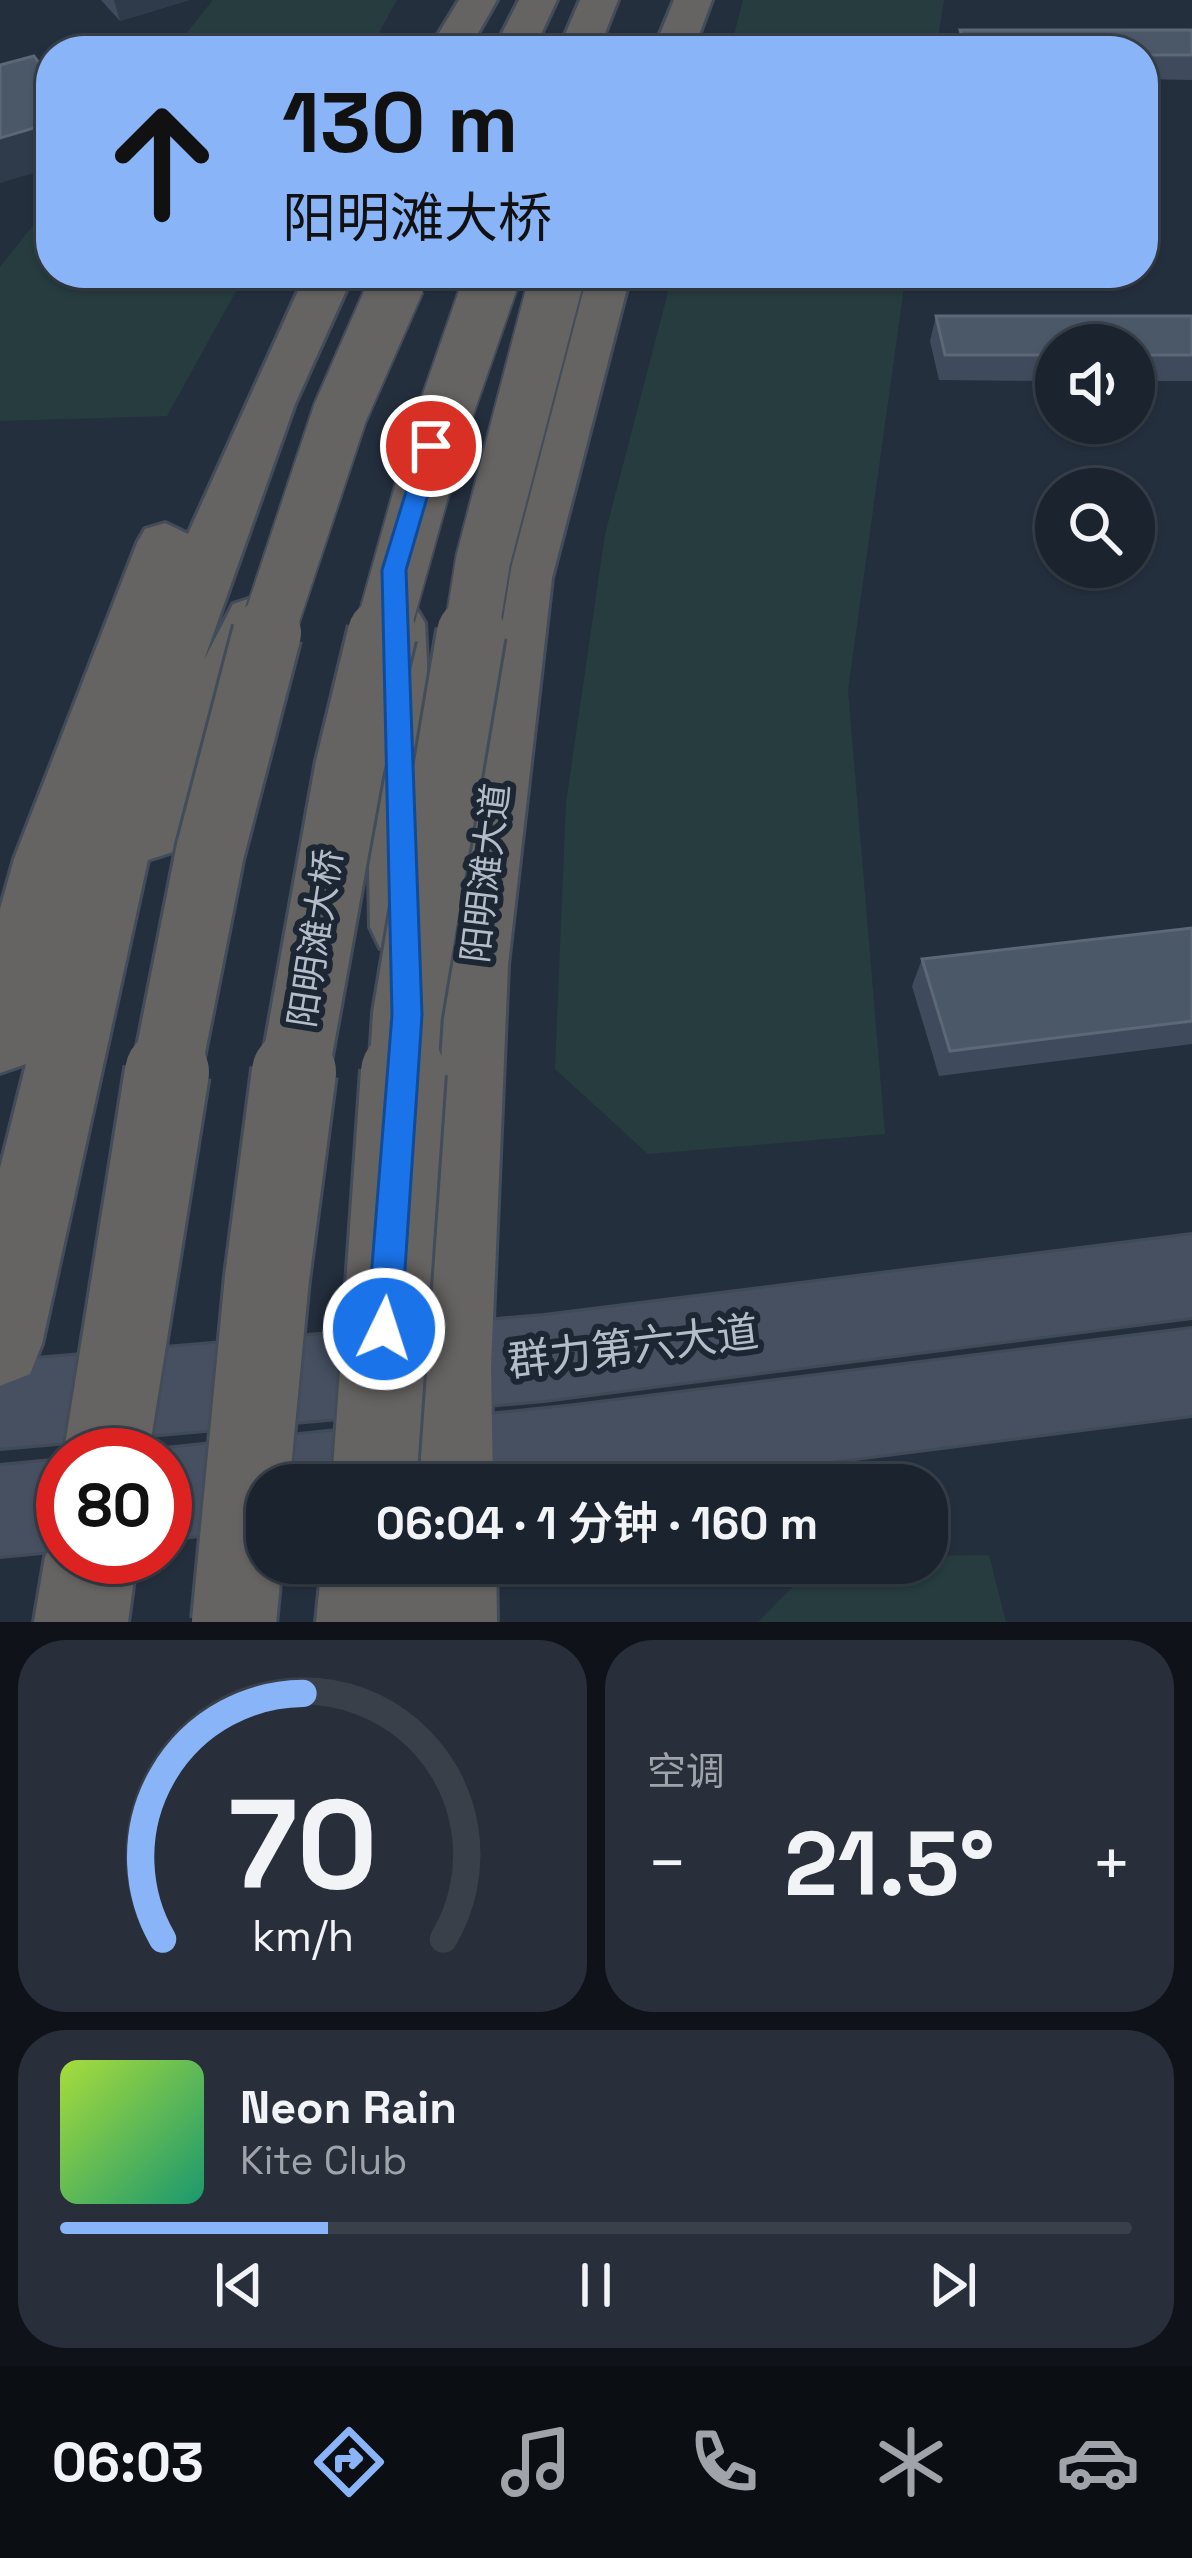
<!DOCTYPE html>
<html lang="zh">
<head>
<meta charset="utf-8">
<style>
	:root { --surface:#1b232e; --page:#282f3a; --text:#f1f3f6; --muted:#a0a4aa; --line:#39404a; --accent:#8ab4f8 }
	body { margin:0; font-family:"Space Grotesk","Noto Sans SC",sans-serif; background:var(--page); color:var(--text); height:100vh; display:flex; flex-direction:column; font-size:45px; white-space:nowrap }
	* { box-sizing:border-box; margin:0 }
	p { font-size:39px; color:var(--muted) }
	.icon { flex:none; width:66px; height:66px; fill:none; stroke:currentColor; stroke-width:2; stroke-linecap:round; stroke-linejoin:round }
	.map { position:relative; height:1622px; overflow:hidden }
	.details { display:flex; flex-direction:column; gap:18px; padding:18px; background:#0f1319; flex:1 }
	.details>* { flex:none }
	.hud { position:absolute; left:36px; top:36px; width:1122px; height:252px; border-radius:48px; box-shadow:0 3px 9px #0004,0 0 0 3px var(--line); background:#8ab4f8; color:#111; overflow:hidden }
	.controls { position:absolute; left:1035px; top:324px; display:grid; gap:24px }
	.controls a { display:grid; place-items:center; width:120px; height:120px; border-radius:50%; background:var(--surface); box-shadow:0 3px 9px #0004,0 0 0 3px var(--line); font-size:60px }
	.speed { position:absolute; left:36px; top:1428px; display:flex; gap:24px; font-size:60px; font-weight:700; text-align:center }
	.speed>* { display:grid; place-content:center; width:156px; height:156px; border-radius:50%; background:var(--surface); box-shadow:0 3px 9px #0004,0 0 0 3px var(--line); line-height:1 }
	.speed .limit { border:18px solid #d22; background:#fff; color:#111 }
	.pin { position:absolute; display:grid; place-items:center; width:102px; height:102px; color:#fff; margin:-51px; border:6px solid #fff; border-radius:50%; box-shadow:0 3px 12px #0007 }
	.me { position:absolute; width:132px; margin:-66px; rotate:4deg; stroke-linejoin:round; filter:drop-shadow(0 0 9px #0008) }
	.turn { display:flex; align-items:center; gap:42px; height:252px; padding:0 48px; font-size:54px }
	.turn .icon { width:156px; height:156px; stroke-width:2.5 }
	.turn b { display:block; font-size:84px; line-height:102px }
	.big { font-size:90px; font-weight:600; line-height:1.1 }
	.details .tile { flex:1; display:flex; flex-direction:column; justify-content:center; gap:18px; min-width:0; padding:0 42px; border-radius:48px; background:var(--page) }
	.details .dial { align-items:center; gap:0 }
	.dial svg { height:312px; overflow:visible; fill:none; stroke:var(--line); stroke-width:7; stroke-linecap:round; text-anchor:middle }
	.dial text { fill:var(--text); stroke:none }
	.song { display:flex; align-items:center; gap:36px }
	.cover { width:144px; height:144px; border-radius:18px; background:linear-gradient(135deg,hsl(80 70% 55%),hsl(160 70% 35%)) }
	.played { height:12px; border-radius:6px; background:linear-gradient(90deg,var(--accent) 25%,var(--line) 25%) }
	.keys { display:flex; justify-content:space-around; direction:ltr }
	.heat { display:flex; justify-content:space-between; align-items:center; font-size:66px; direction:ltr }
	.details .tiles { flex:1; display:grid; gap:18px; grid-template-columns:1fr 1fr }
	.tile:last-child { grid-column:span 2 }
	.trip { position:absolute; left:246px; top:1464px; width:702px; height:120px; border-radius:48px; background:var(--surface); box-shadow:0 3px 9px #0004,0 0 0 3px var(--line); font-weight:600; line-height:120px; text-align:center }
	.tab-bar { display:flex; height:192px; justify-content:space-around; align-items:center; background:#0b0e12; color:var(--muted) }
	.tab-bar .icon { width:84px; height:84px }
	.tab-bar .on { color:var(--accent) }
	.tab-bar b { font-size:54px; color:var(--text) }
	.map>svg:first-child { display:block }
</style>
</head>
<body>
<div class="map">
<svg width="1192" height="1622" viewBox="0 0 1192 1622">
	<rect width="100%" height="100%" fill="#242f3e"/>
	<g fill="#263c3f">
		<polygon points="213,0 397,0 369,51 172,51"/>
		<polygon points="743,0 944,0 936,51 730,51"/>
		<polygon points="51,203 51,273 246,273 167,416 0,421 0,267"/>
		<polygon points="673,273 906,273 848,690 885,1134 648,1154 555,1069 566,803 605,534"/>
		<polygon points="989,1555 1006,1622 758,1622 816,1563 927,1563 927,1556"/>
	</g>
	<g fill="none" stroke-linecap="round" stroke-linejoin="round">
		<g stroke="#414a57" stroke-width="6">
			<g id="secondary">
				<polygon points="1192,1235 1192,1317 544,1400 0,1448 0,1362 544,1316"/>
				<polygon points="1192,1329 1192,1415 644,1485 267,1485 267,1527 165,1539 165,1455 152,1455 165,1449 575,1406"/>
				<polygon points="63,1460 63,1550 0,1556 0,1466"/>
			</g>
		</g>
		<g stroke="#434c59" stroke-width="6">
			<g id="trunk">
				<polygon points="459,0 497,0 468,51 428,51"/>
				<polygon points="519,0 557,0 533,51 493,51"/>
				<polygon points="580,0 618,0 598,51 558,51"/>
				<polygon points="674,0 712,0 693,51 653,51"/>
				<polygon points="306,273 354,273 295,404 204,660 233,604 254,597 275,604 284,619 173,852 148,860 42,1344 30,1374 0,1386 0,1168 26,1064 0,1073 0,909 14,859 137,543 145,529 165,523 188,534"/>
				<polygon points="583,273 631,273 552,578 508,965 491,1367 493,1485 405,1485 407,1367 436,965 494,578"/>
				<polygon points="395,601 416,608 425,623 440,927 430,948 405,957 380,948 370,927 365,623 374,608"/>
				<polygon points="63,1523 63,1557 137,1557 128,1622 34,1622 45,1557"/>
				<polygon points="322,1563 496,1563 497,1622 316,1622"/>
			</g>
		</g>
		<use href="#secondary" fill="#465061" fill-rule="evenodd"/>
		<use href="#trunk" fill="#656462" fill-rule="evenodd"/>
		<g stroke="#434c59" stroke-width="48" stroke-linecap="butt">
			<g id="trunk-bridge-far3">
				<polyline points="396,284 401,273"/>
				<polyline points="490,284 494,273"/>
				<polyline points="555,284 558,273"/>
			</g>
		</g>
		<g stroke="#434c59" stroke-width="58" stroke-linecap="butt">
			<g id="trunk-bridge-far2">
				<polyline points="266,636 340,413 398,281"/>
				<polyline points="381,636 437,436 491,281"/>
				<polyline points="471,636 483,561 556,281"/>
			</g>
		</g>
		<g stroke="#434c59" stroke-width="74" stroke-linecap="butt">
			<g id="trunk-bridge-far1">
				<polyline points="166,1075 210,852 267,633"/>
				<polyline points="294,1075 349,769 382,633"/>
				<polyline points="403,1075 407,1015 471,633"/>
			</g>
		</g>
		<g stroke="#434c59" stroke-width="90" stroke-linecap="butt">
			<g id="trunk-bridge">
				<polyline points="106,1455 167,1072"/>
				<polyline points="374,1485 403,1072"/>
				<polyline points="234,1622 267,1278 294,1072"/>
			</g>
		</g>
		<use href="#trunk-bridge-far3" stroke="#656462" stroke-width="44"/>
		<use href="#trunk-bridge-far2" stroke="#656462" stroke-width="54"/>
		<use href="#trunk-bridge-far1" stroke="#656462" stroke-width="68"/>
		<use href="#trunk-bridge" stroke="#656462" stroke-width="84"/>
	</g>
	<g fill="#3f4b5c">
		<polygon points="101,0 189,0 120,21"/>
		<polygon points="960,30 966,51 956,51"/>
		<polygon points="1192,30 1192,80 1143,79 1143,51"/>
		<polygon points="936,316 1192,316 1192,381 1134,381 1134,345 1056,345 1056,381 939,380 930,341"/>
		<polygon points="1192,928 1192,1044 939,1076 912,986 922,959"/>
	</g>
	<g fill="#2f3b4b">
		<polygon points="114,0 189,0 120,21"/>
		<polygon points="51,123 51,168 0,183 0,138"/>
	</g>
	<g fill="#4b5868" stroke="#5c6777" stroke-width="3">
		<polygon points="960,30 1192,30 1192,55 1143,55 1143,51 966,51"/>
		<polygon points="34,56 51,80 51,123 0,138 0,65"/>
		<polygon points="936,316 1192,316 1192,355 1134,355 1134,345 1056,345 1056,355 945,355"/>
		<polygon points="1192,928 1192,1021 950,1051 922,959"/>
	</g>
	<polygon fill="#1a73e8" stroke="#114b97" stroke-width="3" points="431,438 442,446 406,570 422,1015 401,1329 396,1341 384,1346 372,1341 367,1329 392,1015 382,570 420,446"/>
	<g text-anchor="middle" stroke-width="12" stroke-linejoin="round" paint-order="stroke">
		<g font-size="36" fill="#b4bcc9" stroke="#1d2633">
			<text transform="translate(485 873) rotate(-83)" y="13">阳明滩大道</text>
			<text transform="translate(315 938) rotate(-81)" y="13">阳明滩大桥</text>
		</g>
		<g font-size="42" fill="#b4bcc9" stroke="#1d2633">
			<text transform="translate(633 1346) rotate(-7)" y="15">群力第六大道</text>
		</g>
	</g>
</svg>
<div class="controls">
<a><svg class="icon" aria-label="sound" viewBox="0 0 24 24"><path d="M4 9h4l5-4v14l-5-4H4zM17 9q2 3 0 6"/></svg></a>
<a><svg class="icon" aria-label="search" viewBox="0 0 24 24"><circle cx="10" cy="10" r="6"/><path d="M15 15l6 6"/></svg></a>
</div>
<div class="speed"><div class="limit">80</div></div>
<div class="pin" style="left:431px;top:446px;background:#d93025"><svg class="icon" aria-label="arrive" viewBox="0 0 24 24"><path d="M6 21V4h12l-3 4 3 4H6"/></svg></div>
<svg class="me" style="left:384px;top:1329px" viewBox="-20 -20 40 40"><circle r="17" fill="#1a73e8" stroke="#fff" stroke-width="3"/><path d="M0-11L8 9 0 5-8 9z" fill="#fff"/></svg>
<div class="trip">06:04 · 1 分钟 · 160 m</div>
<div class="hud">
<div class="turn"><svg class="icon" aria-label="ahead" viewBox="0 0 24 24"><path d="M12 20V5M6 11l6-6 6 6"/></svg><div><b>130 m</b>阳明滩大桥</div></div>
</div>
</div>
<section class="details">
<div class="tiles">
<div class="tile dial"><svg viewBox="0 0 100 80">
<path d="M14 69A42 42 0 1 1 86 69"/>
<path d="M14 69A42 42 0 0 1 50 6" stroke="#8ab4f8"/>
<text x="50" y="56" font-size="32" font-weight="700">70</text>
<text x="50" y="72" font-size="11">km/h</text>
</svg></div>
<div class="tile"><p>空调</p>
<div class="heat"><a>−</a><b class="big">21.5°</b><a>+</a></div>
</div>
<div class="tile">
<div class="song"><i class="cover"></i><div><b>Neon Rain</b><p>Kite Club</p></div></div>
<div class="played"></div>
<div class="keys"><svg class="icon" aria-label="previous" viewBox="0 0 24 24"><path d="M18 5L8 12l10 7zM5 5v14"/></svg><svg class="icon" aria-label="pause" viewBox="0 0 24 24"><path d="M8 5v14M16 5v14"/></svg><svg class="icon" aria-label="next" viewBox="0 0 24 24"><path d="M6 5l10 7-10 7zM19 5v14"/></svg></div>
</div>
</div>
</section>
<nav class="tab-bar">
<b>06:03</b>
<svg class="icon on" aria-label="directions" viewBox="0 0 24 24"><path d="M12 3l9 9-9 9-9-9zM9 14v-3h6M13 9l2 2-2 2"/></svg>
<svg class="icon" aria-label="music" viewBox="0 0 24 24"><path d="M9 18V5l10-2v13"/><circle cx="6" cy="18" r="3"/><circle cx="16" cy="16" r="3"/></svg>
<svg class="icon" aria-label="phone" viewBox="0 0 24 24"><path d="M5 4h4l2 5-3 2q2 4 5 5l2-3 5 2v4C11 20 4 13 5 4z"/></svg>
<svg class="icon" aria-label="climate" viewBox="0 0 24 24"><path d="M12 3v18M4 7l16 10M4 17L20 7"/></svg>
<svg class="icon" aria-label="car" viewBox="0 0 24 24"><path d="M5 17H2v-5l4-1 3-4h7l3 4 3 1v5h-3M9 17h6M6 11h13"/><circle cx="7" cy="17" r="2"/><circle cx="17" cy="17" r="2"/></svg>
</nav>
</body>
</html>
